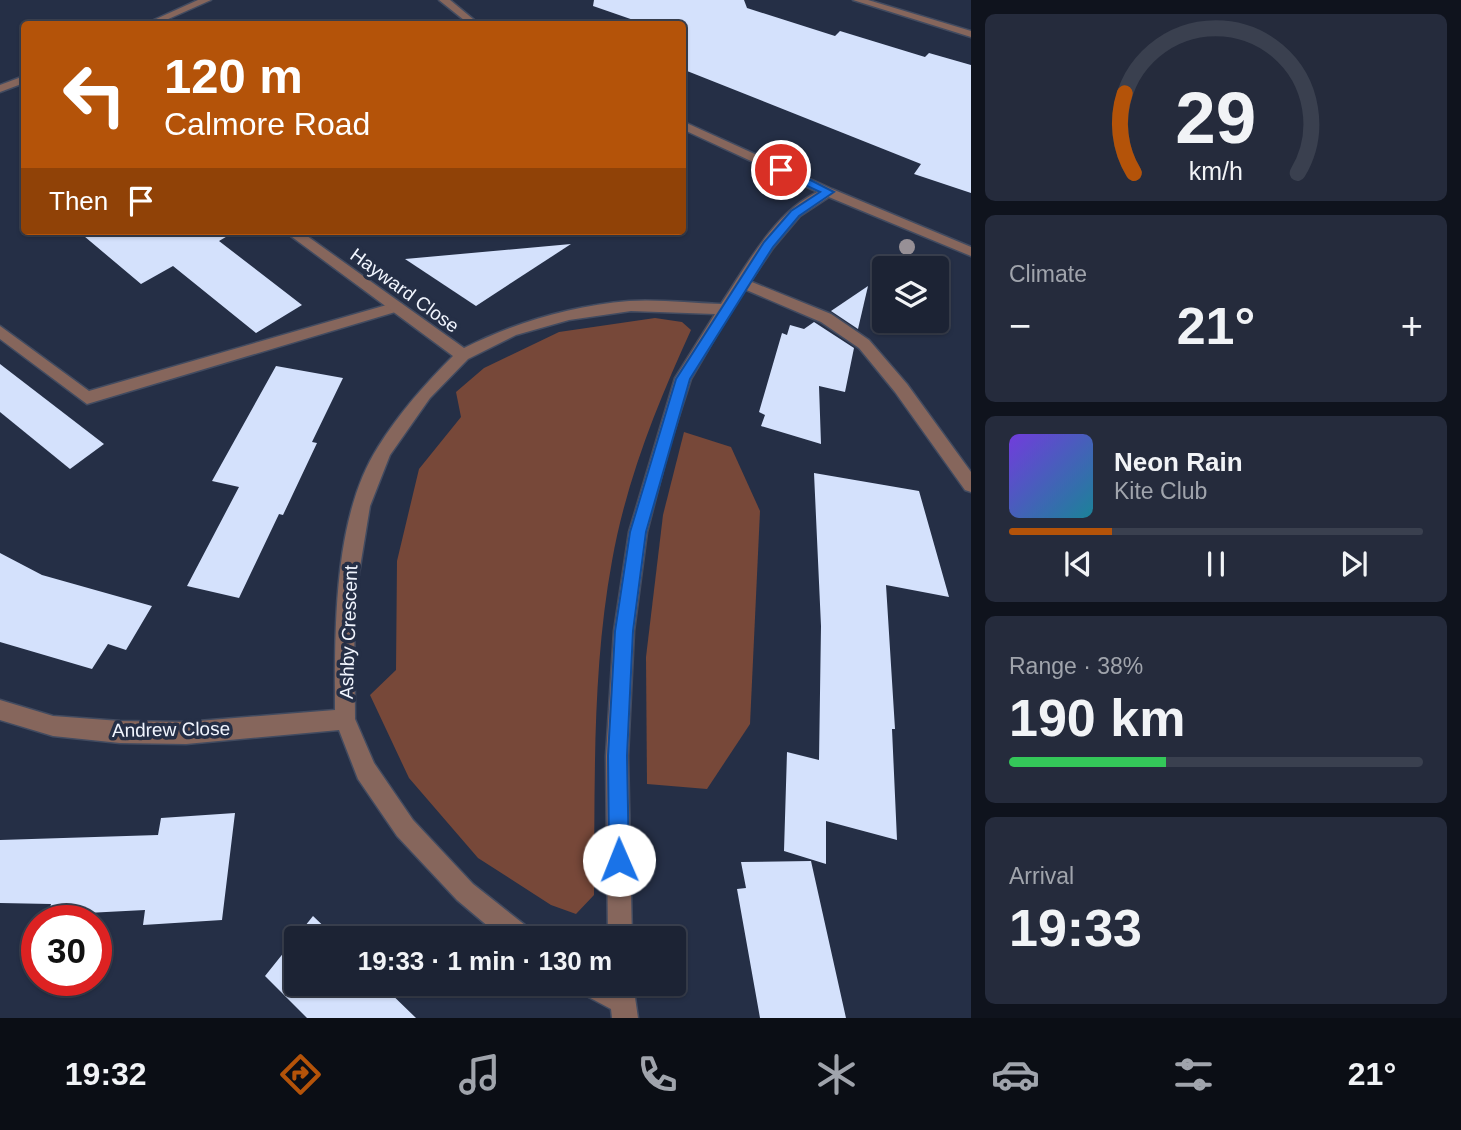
<!DOCTYPE html>
<html lang="en">
<head>
<meta charset="utf-8">
<style>
	:root { --surface:#1c2334; --page:#252b3c; --text:#f1f3f6; --muted:#a0a4ac; --line:#3a404f; --accent:#b45309 }
	body { margin:0; font-family:Helvetica,sans-serif; background:var(--page); color:var(--text); height:100vh; display:flex; flex-direction:column; font-size:26px; white-space:nowrap }
	* { box-sizing:border-box; margin:0 }
	p { font-size:23px; color:var(--muted) }
	.icon { flex:none; width:38px; height:38px; fill:none; stroke:currentColor; stroke-width:2; stroke-linecap:round; stroke-linejoin:round }
	.map { position:relative; flex:1; overflow:hidden }
	.sheet { display:flex; flex-direction:column; gap:14px; padding:14px; background:#0f131d; width:490px }
	.sheet>* { flex:none }
	.top-card { position:absolute; left:21px; top:21px; width:665px; height:214px; border-radius:7px; box-shadow:0 2px 5px #0004,0 0 0 2px var(--line); background:#b45309; color:#fff; overflow:hidden }
	.buttons { position:absolute; left:872px; top:256px; display:grid; gap:14px }
	.buttons a { display:grid; place-items:center; width:77px; height:77px; border-radius:7px; background:var(--surface); box-shadow:0 2px 5px #0004,0 0 0 2px var(--line); font-size:35px }
	.speed { position:absolute; left:21px; top:905px; display:flex; gap:14px; font-size:35px; font-weight:700; text-align:center }
	.speed>* { display:grid; place-content:center; width:91px; height:91px; border-radius:50%; background:var(--surface); box-shadow:0 2px 5px #0004,0 0 0 2px var(--line); line-height:1 }
	.speed .limit { border:10px solid #d22; background:#fff; color:#111 }
	.pin { position:absolute; display:grid; place-items:center; width:60px; height:60px; color:#fff; margin:-30px; border:4px solid #fff; border-radius:50%; box-shadow:0 2px 7px #0007 }
	.me { position:absolute; width:77px; margin:-38px; rotate:359deg; stroke-linejoin:round; filter:drop-shadow(0 0 5px #0008) }
	.turn { display:flex; align-items:center; gap:24px; height:147px; padding:0 28px; font-size:32px }
	.turn .icon { width:91px; height:91px; stroke-width:2.5 }
	.turn b { display:block; font-size:49px; line-height:60px }
	.then { display:flex; align-items:center; height:66px; padding:0 28px; background:#0003; gap:14px; font-size:26px }
	.big { font-size:52px; font-weight:700; line-height:1.1 }
	.sheet .tile { flex:1; display:flex; flex-direction:column; justify-content:center; gap:10px; min-width:0; padding:0 24px; border-radius:10px; background:var(--page) }
	.sheet .dial { align-items:center; gap:0 }
	.dial svg { height:182px; overflow:visible; fill:none; stroke:var(--line); stroke-width:7; stroke-linecap:round; text-anchor:middle }
	.dial text { fill:var(--text); stroke:none }
	.song { display:flex; align-items:center; gap:21px }
	.cover { width:84px; height:84px; border-radius:10px; background:linear-gradient(135deg,hsl(260 70% 55%),hsl(190 70% 35%)) }
	.played { height:7px; border-radius:4px; background:linear-gradient(90deg,var(--accent) 25%,var(--line) 25%) }
	.keys { display:flex; justify-content:space-around; direction:ltr }
	.heat { display:flex; justify-content:space-between; align-items:center; font-size:38px; direction:ltr }
	.charge { height:10px; border-radius:5px; background:linear-gradient(90deg,#34c759 38%,var(--line) 0) }
	.trip { position:absolute; left:284px; top:926px; width:402px; height:70px; border-radius:7px; background:var(--surface); box-shadow:0 2px 5px #0004,0 0 0 2px var(--line); font-weight:700; line-height:70px; text-align:center }
	.tab-bar { display:flex; height:112px; justify-content:space-around; align-items:center; background:#0b0e15; color:var(--muted) }
	.tab-bar .icon { width:49px; height:49px }
	.tab-bar .selected { color:var(--accent) }
	.tab-bar b { font-size:32px; color:var(--text) }
	main { display:flex; flex:1; min-height:0 }
	.map>svg:first-child { display:block }
</style>
</head>
<body>
<main>
<div class="map">
<svg width="971" height="1018" viewBox="0 0 971 1018">
	<rect width="100%" height="100%" fill="#252f46"/>
	<g fill="#774839">
		<path d="M655 318 682 322 691 330C658 402 626 481 612 561 592 670 595 783 594 895L576 914 551 905 478 858 409 778 370 695 396 670 397 561 419 469 461 417 456 392 484 368 559 332Z"/>
		<polygon points="684,432 731,447 760,511 750,724 707,789 647,784 646,657 663,515"/>
	</g>
	<g fill="#d4e1fc">
		<polygon points="594,0 744,0 747,8 835,36 840,31 925,57 929,53 971,65 971,193 914,174 921,164 682,69 682,24 645,24 593,6"/>
		<polygon points="78,231 236,231 219,241 302,305 256,333 173,266 141,284"/>
		<polygon points="571,244 476,306 405,259"/>
		<polygon points="868,286 858,329 831,311"/>
		<polygon points="814,322 854,348 845,392 819,386 821,444 761,426 765,415 759,412 782,333 787,335 790,325 804,329"/>
		<polygon points="0,364 104,444 70,469 0,412"/>
		<polygon points="276,366 343,378 312,442 317,443 283,515 279,514 239,598 187,586 239,487 212,481"/>
		<polygon points="814,473 919,491 949,597 886,585 895,729 892,729 897,840 826,821 826,864 784,851 787,752 819,760 821,626"/>
		<polygon points="0,553 42,575 152,606 126,650 108,644 92,669 0,642"/>
		<polygon points="235,813 222,920 143,925 145,910 48,915 51,904 0,903 0,840 158,835 161,818"/>
		<polygon points="811,861 846,1018 760,1018 737,889 746,888 741,862"/>
		<polygon points="313,916 336,938 296,938 296,984 381,984 416,1018 307,1018 265,976"/>
	</g>
	<g fill="none" stroke-linecap="round" stroke-linejoin="round">
		<g stroke="#424b60" stroke-width="3">
			<g id="service">
				<polygon points="742,278 831,314 869,340 907,384 971,472 971,492 965,490 895,392 859,348 821,322 737,286 737,280"/>
				<polygon points="397,302 402,304 402,310 87,404 0,339 0,326 89,391"/>
			</g>
		</g>
		<g stroke="#424b60" stroke-width="3">
			<g id="minor">
				<polygon points="198,0 211,0 157,24 145,24"/>
				<polygon points="853,0 868,0 971,31 971,37"/>
				<polygon points="24,76 24,83 0,92 0,85"/>
				<path d="M828 188 834 192 832 195 800 216 773 248 730 312 691 379 669 447 647 532 634 631 628 756 632 938H608L606 756 614 631 629 532 675 378 715 314 631 311 569 320 516 335 468 359 430 398 390 455 370 506 354 604 355 719 374 763 413 820 473 884 530 929 533 938H502L457 900 397 836 358 779 339 730 186 744 120 743 53 736 0 720V700L53 716 120 721 186 722 335 710C335 629 333 517 378 447 399 413 425 384 453 356L284 231H300L464 348C516 322 571 306 629 301 659 299 691 303 721 304 748 264 778 204 828 188Z"/>
				<polygon points="578,984 633,984 638,1018 612,1018 611,1009 581,993"/>
			</g>
		</g>
		<g stroke="#424b60" stroke-width="3">
			<g id="tertiary">
				<polygon points="439,0 450,0 479,24 469,24"/>
				<polygon points="682,121 832,189 971,247 971,256 824,195 682,129"/>
			</g>
		</g>
		<use href="#service" fill="#86665c" fill-rule="evenodd"/>
		<use href="#minor" fill="#86665c" fill-rule="evenodd"/>
		<use href="#tertiary" fill="#86665c" fill-rule="evenodd"/>
	</g>
	<circle fill="#979096" cx="907" cy="247" r="8"/>
	<polygon fill="#1a73e8" stroke="#114b97" stroke-width="2" points="777,167 785,167 834,192 799,216 773,247 690,379 646,532 633,631 627,756 629,860 626,867 619,870 612,867 609,860 608,756 615,631 630,532 676,379 764,242 791,211 820,192 777,172"/>
	<g text-anchor="middle" stroke-width="7" stroke-linejoin="round" paint-order="stroke">
		<g font-size="19" fill="#f1f5fe" stroke="#252f46">
			<text transform="translate(405 290) rotate(36)" y="7">Hayward Close</text>
			<text transform="translate(348 632) rotate(-88)" y="7">Ashby Crescent</text>
			<text transform="translate(171 729) rotate(-1)" y="7">Andrew Close</text>
		</g>
	</g>
</svg>
<div class="buttons">
<a><svg class="icon" aria-label="layers" viewBox="0 0 24 24"><path d="M12 4l9 5-9 5-9-5zM3 14l9 5 9-5"/></svg></a>
</div>
<div class="speed"><div class="limit">30</div></div>
<div class="pin" style="left:781px;top:170px;background:#d93025"><svg class="icon" aria-label="arrive" viewBox="0 0 24 24"><path d="M6 21V4h12l-3 4 3 4H6"/></svg></div>
<svg class="me" style="left:619px;top:860px" viewBox="-20 -20 40 40"><circle r="19" fill="#fff"/><path d="M0-13L10 11 0 6-10 11z" fill="#1a73e8"/></svg>
<div class="trip">19:33 · 1 min · 130 m</div>
<div class="top-card">
<div class="turn"><svg class="icon" aria-label="left" viewBox="0 0 24 24"><path d="M17 20v-9H6M10 6l-5 5 5 5"/></svg><div><b>120 m</b>Calmore Road</div></div>
<div class="then">Then<svg class="icon" aria-label="arrive" viewBox="0 0 24 24"><path d="M6 21V4h12l-3 4 3 4H6"/></svg></div>
</div>
</div>
<section class="sheet">
<div class="tile dial"><svg viewBox="0 0 100 80">
<path d="M14 69A42 42 0 1 1 86 69"/>
<path d="M14 69A42 42 0 0 1 10 34" stroke="#b45309"/>
<text x="50" y="56" font-size="32" font-weight="700">29</text>
<text x="50" y="72" font-size="11">km/h</text>
</svg></div>
<div class="tile"><p>Climate</p>
<div class="heat"><a>−</a><b class="big">21°</b><a>+</a></div>
</div>
<div class="tile">
<div class="song"><i class="cover"></i><div><b>Neon Rain</b><p>Kite Club</p></div></div>
<div class="played"></div>
<div class="keys"><svg class="icon" aria-label="previous" viewBox="0 0 24 24"><path d="M18 5L8 12l10 7zM5 5v14"/></svg><svg class="icon" aria-label="pause" viewBox="0 0 24 24"><path d="M8 5v14M16 5v14"/></svg><svg class="icon" aria-label="next" viewBox="0 0 24 24"><path d="M6 5l10 7-10 7zM19 5v14"/></svg></div>
</div>
<div class="tile"><p>Range · 38%</p><b class="big">190 km</b><div class="charge"></div></div>
<div class="tile"><p>Arrival</p><b class="big">19:33</b></div>
</section>
</main>
<nav class="tab-bar">
<b>19:32</b>
<svg class="icon selected" aria-label="directions" viewBox="0 0 24 24"><path d="M12 3l9 9-9 9-9-9zM9 14v-3h6M13 9l2 2-2 2"/></svg>
<svg class="icon" aria-label="music" viewBox="0 0 24 24"><path d="M9 18V5l10-2v13"/><circle cx="6" cy="18" r="3"/><circle cx="16" cy="16" r="3"/></svg>
<svg class="icon" aria-label="phone" viewBox="0 0 24 24"><path d="M5 4h4l2 5-3 2q2 4 5 5l2-3 5 2v4C11 20 4 13 5 4z"/></svg>
<svg class="icon" aria-label="climate" viewBox="0 0 24 24"><path d="M12 3v18M4 7l16 10M4 17L20 7"/></svg>
<svg class="icon" aria-label="car" viewBox="0 0 24 24"><path d="M5 17H2v-5l4-1 3-4h7l3 4 3 1v5h-3M9 17h6M6 11h13"/><circle cx="7" cy="17" r="2"/><circle cx="17" cy="17" r="2"/></svg>
<svg class="icon" aria-label="filters" viewBox="0 0 24 24"><path d="M4 7h16M4 17h16"/><circle cx="9" cy="7" r="2"/><circle cx="15" cy="17" r="2"/></svg>
<b>21°</b>
</nav>
</body>
</html>
